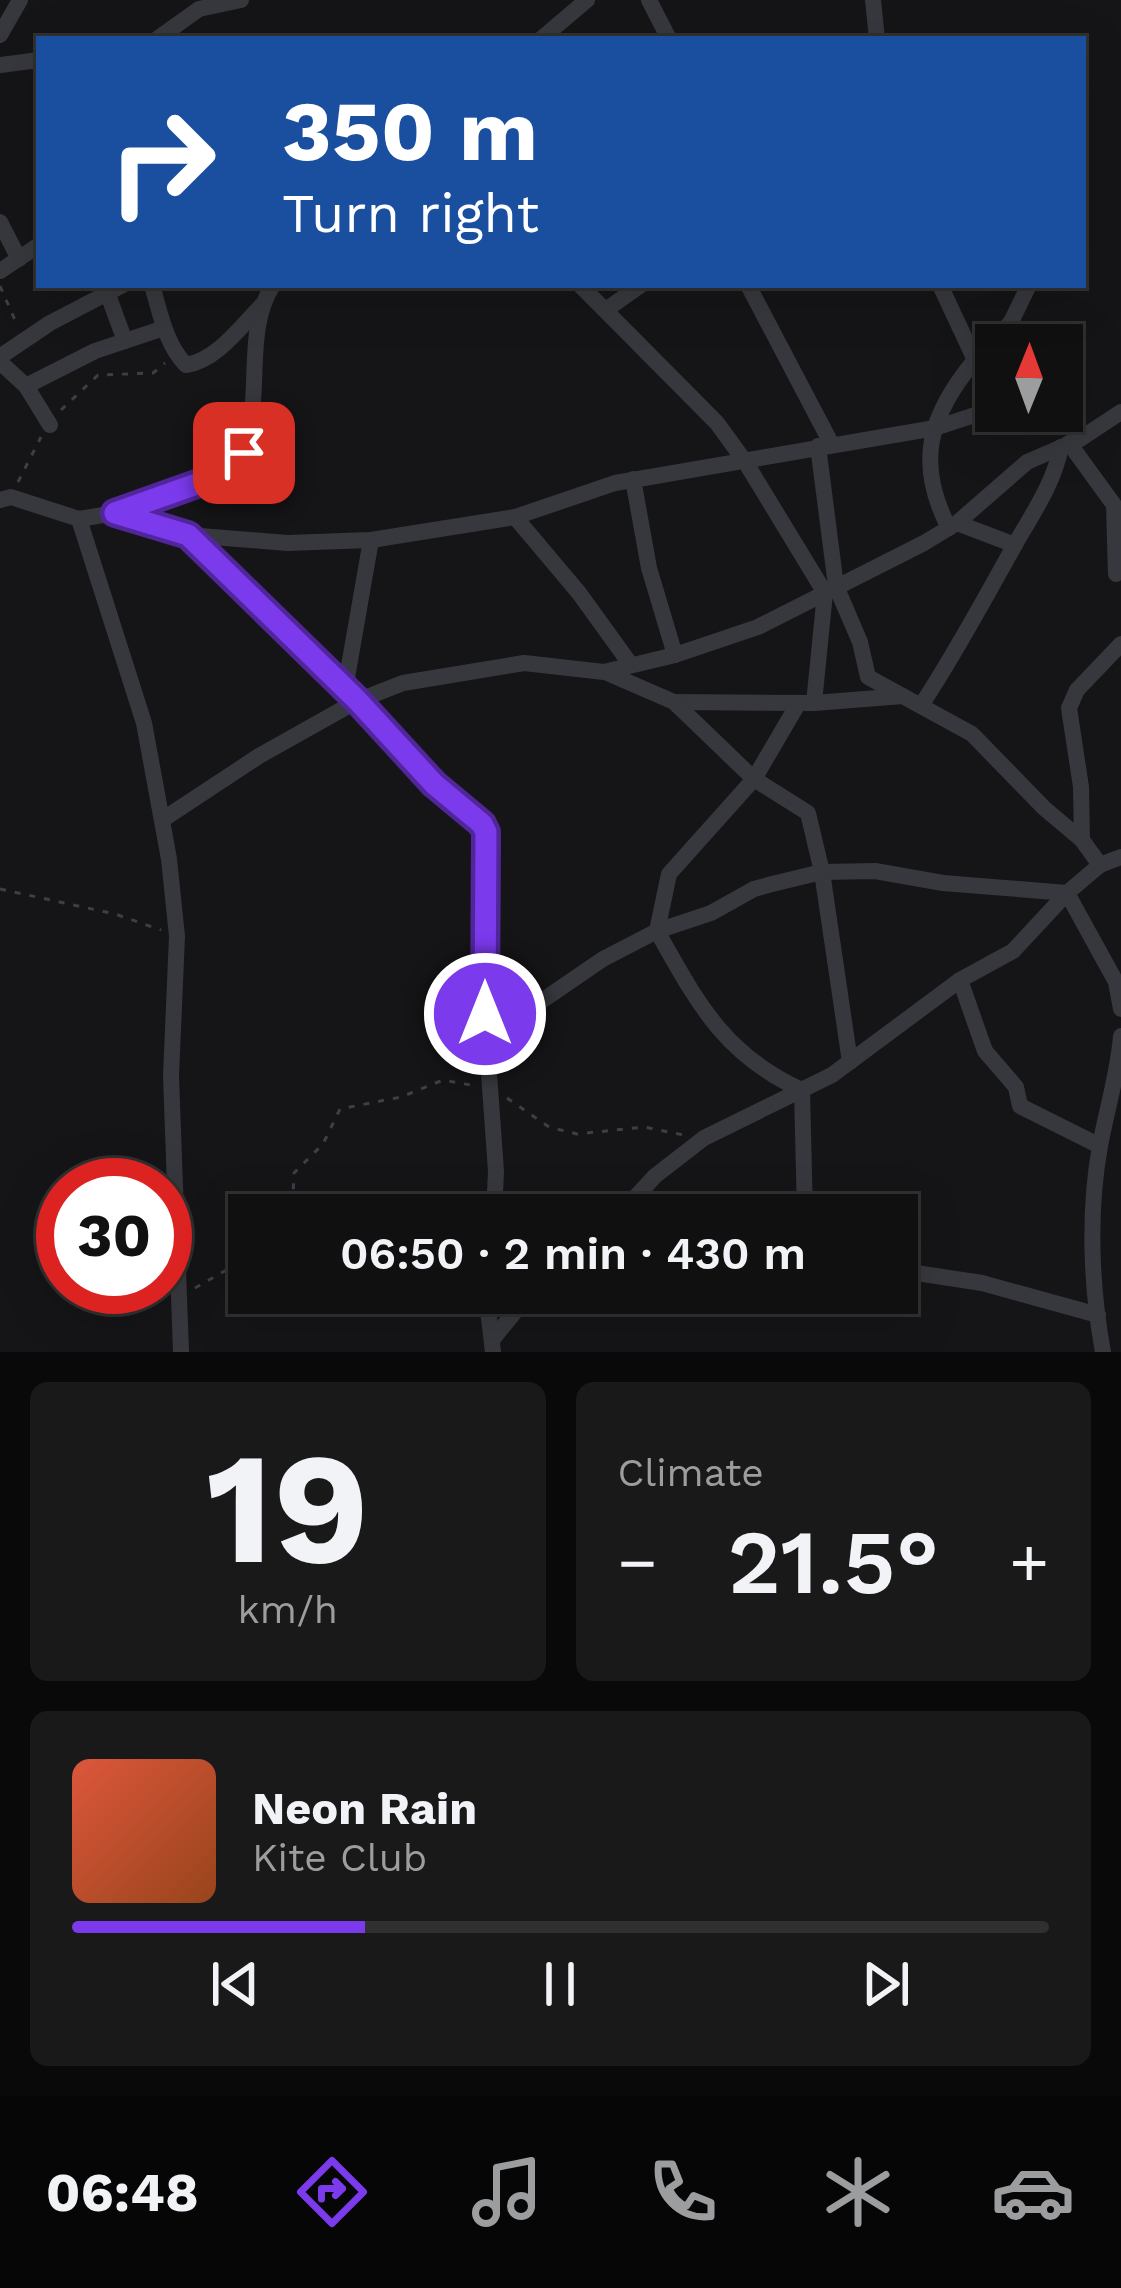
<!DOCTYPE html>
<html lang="en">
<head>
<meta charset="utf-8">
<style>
	:root { --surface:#101011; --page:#19191a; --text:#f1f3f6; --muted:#9c9d9f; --line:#303031; --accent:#7c3aed }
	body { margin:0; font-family:"Work Sans",sans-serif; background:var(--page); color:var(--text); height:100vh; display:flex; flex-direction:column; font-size:45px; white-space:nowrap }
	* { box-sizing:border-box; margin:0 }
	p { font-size:39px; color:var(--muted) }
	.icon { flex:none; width:66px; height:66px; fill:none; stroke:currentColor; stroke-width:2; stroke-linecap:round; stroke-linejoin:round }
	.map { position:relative; height:1352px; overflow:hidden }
	.details { display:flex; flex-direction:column; gap:30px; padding:30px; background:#090909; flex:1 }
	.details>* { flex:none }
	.hud { position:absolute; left:36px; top:36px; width:1050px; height:252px; border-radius:0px; box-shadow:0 12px 48px #0002,0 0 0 3px var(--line); background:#1a4fa0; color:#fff; overflow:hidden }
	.needle { width:78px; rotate:1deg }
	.tools { position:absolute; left:975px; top:324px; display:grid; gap:24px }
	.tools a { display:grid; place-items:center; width:108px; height:108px; border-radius:0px; background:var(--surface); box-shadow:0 12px 48px #0002,0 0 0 3px var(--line); font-size:60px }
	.speed { position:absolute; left:36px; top:1158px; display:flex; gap:24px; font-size:60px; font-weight:700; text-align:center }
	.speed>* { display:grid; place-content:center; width:156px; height:156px; border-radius:50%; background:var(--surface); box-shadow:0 12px 48px #0002,0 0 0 3px var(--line); line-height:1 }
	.speed .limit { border:18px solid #d22; background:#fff; color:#111 }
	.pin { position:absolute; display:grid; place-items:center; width:102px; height:102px; color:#fff; margin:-51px; border-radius:24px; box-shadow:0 6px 18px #0006 }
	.me { position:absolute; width:132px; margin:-66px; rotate:0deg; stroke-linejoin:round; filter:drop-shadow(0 0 9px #0008) }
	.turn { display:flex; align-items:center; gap:42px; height:252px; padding:0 48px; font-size:54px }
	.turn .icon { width:156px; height:156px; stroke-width:2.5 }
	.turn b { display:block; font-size:84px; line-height:102px }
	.big { font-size:90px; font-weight:600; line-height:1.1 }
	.details .card { flex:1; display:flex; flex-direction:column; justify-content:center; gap:18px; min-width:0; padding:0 42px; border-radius:18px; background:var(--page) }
	.details .dial { align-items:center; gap:0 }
	.dial b { font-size:156px; line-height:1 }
	.song { display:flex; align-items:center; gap:36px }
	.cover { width:144px; height:144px; border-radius:18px; background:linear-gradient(135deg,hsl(10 70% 55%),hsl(20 70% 35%)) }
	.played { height:12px; border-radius:6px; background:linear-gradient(90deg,var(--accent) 30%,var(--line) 30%) }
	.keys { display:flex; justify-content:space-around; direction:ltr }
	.heat { display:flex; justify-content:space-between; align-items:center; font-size:66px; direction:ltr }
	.details .tiles { flex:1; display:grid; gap:30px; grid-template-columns:1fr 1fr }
	.card:last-child { grid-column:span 2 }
	.trip { position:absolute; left:228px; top:1194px; width:690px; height:120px; border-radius:0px; background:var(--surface); box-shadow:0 12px 48px #0002,0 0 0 3px var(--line); font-weight:600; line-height:120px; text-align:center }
	.dock { display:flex; height:192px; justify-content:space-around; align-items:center; background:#060607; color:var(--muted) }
	.dock .icon { width:84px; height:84px }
	.dock .on { color:var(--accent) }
	.dock b { font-size:54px; color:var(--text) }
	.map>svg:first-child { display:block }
</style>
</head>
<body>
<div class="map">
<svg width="1121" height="1352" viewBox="0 0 1121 1352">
	<rect width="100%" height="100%" fill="#151517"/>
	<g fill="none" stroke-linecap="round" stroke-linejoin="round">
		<g stroke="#3c3f44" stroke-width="3" stroke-dasharray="6 9" stroke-linecap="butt">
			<polyline points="0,286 18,327"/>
			<polyline points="61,410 98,375 153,373 165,363"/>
			<polyline points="18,482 41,437"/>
			<polyline points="0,889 115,914 161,930"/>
			<polyline points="507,1098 549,1127 577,1134 644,1127 684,1135"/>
			<polyline points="280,1215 293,1197 294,1173 323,1144 340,1109 401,1097 443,1080 476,1086"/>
			<polyline points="195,1288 249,1257"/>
		</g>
		<g stroke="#36383d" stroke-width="16">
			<polyline points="649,0 669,39"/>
			<polyline points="873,0 877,39"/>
			<polyline points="0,35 20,0"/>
			<polyline points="157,39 199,9 241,0"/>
			<polyline points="541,39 587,0"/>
			<polyline points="0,65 39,60"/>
			<polyline points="0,222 19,259"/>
			<polyline points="0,271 39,245"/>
			<path d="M152 285C160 313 166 345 186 365 216 361 241 326 262 305"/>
			<polyline points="580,285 717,423 746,463 825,593 814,703 674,702"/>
			<polyline points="748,285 831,443"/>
			<path d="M940 285 975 360C929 415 915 463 949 528"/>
			<polyline points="107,292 125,341"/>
			<polyline points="607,309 641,285"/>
			<polyline points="975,360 1011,322 1029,285"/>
			<polyline points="26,386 95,351 164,328"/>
			<polyline points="1057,411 1080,439"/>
			<polyline points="50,425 26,386 2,364 1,356 50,323 123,285"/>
			<polyline points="1069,443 1114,505 1116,574"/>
			<polyline points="818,446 836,586 860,642 868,677 972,734 1044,808 1082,840 1100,865"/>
			<polyline points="633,479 649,568 675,655"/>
			<path d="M0 500 11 497 79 519 115 513 234 468C270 415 239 338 273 285"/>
			<polyline points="115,513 188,535 287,543 371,540 515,517 615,483 935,428 996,408"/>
			<polyline points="515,517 579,593 631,665"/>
			<polyline points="79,519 144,723 169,859 177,936 171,1076 181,1352"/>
			<polyline points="957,523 1015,545"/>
			<polyline points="188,535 357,701 434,784 482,824 486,837 487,1046"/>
			<polyline points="605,672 674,702 754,779 808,813 822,872 850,1062"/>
			<polyline points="345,689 371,540"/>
			<polyline points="814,703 903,696"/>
			<path d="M798 704 754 779 669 874 657 931C697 1002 724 1055 802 1090L805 1215"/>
			<path d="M922 704C957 651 986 596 1017 541 1035 510 1054 482 1061 447"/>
			<polyline points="162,820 259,756 357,701 403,683 524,663 604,672 675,655 758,627 924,543 957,523 1027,462 1080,439 1121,412"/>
			<polyline points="1082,840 1081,787 1069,708 1077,690 1121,644"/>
			<polyline points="960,980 985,1051 1016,1087 1020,1106 1100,1146"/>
			<polyline points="494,1215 496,1171 487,1046 521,1015 603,959 657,931 711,913 754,889 772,884 822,872 875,871 943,883 1067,893 1100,865 1121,857"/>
			<polyline points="619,1215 655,1176 704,1138 832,1075 960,980 1013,951 1067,893 1116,982 1121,1009"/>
			<polyline points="897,1270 982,1283 1098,1315"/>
			<polyline points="486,1293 493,1352"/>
			<polyline points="492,1340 518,1308 539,1293"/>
			<path d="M1103 1352C1091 1287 1088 1212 1100 1146 1107 1108 1118 1074 1121 1036"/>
		</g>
	</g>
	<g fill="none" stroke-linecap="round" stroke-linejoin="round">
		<g stroke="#51269a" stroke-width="30">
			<polyline id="route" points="244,453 234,468 222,475 115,513 188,535 357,700 434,784 482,824 486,832 485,1014"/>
		</g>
		<use href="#route" stroke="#7c3aed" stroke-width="21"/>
	</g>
</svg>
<div class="tools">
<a><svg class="needle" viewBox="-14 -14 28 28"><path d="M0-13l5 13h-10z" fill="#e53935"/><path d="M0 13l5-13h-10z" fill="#9c9d9f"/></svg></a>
</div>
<div class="speed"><div class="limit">30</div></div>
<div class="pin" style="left:244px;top:453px;background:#d93025"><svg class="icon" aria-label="arrive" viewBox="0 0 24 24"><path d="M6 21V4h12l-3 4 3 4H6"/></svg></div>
<svg class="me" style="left:485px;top:1014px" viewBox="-20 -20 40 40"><circle r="17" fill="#7c3aed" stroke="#fff" stroke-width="3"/><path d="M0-11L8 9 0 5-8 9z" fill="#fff"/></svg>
<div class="trip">06:50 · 2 min · 430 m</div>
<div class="hud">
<div class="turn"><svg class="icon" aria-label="right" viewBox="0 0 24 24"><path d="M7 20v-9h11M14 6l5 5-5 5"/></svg><div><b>350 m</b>Turn right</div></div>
</div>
</div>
<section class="details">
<div class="tiles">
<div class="card dial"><b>19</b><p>km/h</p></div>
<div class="card"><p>Climate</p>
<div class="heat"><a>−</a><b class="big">21.5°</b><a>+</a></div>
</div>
<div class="card">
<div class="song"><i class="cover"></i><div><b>Neon Rain</b><p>Kite Club</p></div></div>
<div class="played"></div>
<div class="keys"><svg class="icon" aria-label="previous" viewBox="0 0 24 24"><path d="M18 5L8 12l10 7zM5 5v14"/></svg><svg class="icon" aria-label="pause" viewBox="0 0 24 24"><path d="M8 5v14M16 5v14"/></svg><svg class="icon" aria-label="next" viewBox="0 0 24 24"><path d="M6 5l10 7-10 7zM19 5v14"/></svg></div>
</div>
</div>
</section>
<nav class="dock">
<b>06:48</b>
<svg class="icon on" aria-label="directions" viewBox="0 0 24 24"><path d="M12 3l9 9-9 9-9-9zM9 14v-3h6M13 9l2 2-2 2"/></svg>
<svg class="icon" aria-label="music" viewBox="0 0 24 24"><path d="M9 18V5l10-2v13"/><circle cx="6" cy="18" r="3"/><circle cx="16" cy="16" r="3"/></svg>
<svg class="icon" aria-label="phone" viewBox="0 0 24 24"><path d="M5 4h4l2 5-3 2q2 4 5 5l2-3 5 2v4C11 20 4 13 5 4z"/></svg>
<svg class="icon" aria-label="climate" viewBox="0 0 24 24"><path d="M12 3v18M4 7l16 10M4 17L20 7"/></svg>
<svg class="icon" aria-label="car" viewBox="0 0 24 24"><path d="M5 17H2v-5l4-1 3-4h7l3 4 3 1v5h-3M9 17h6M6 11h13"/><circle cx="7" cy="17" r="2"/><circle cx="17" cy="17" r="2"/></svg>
</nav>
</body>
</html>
